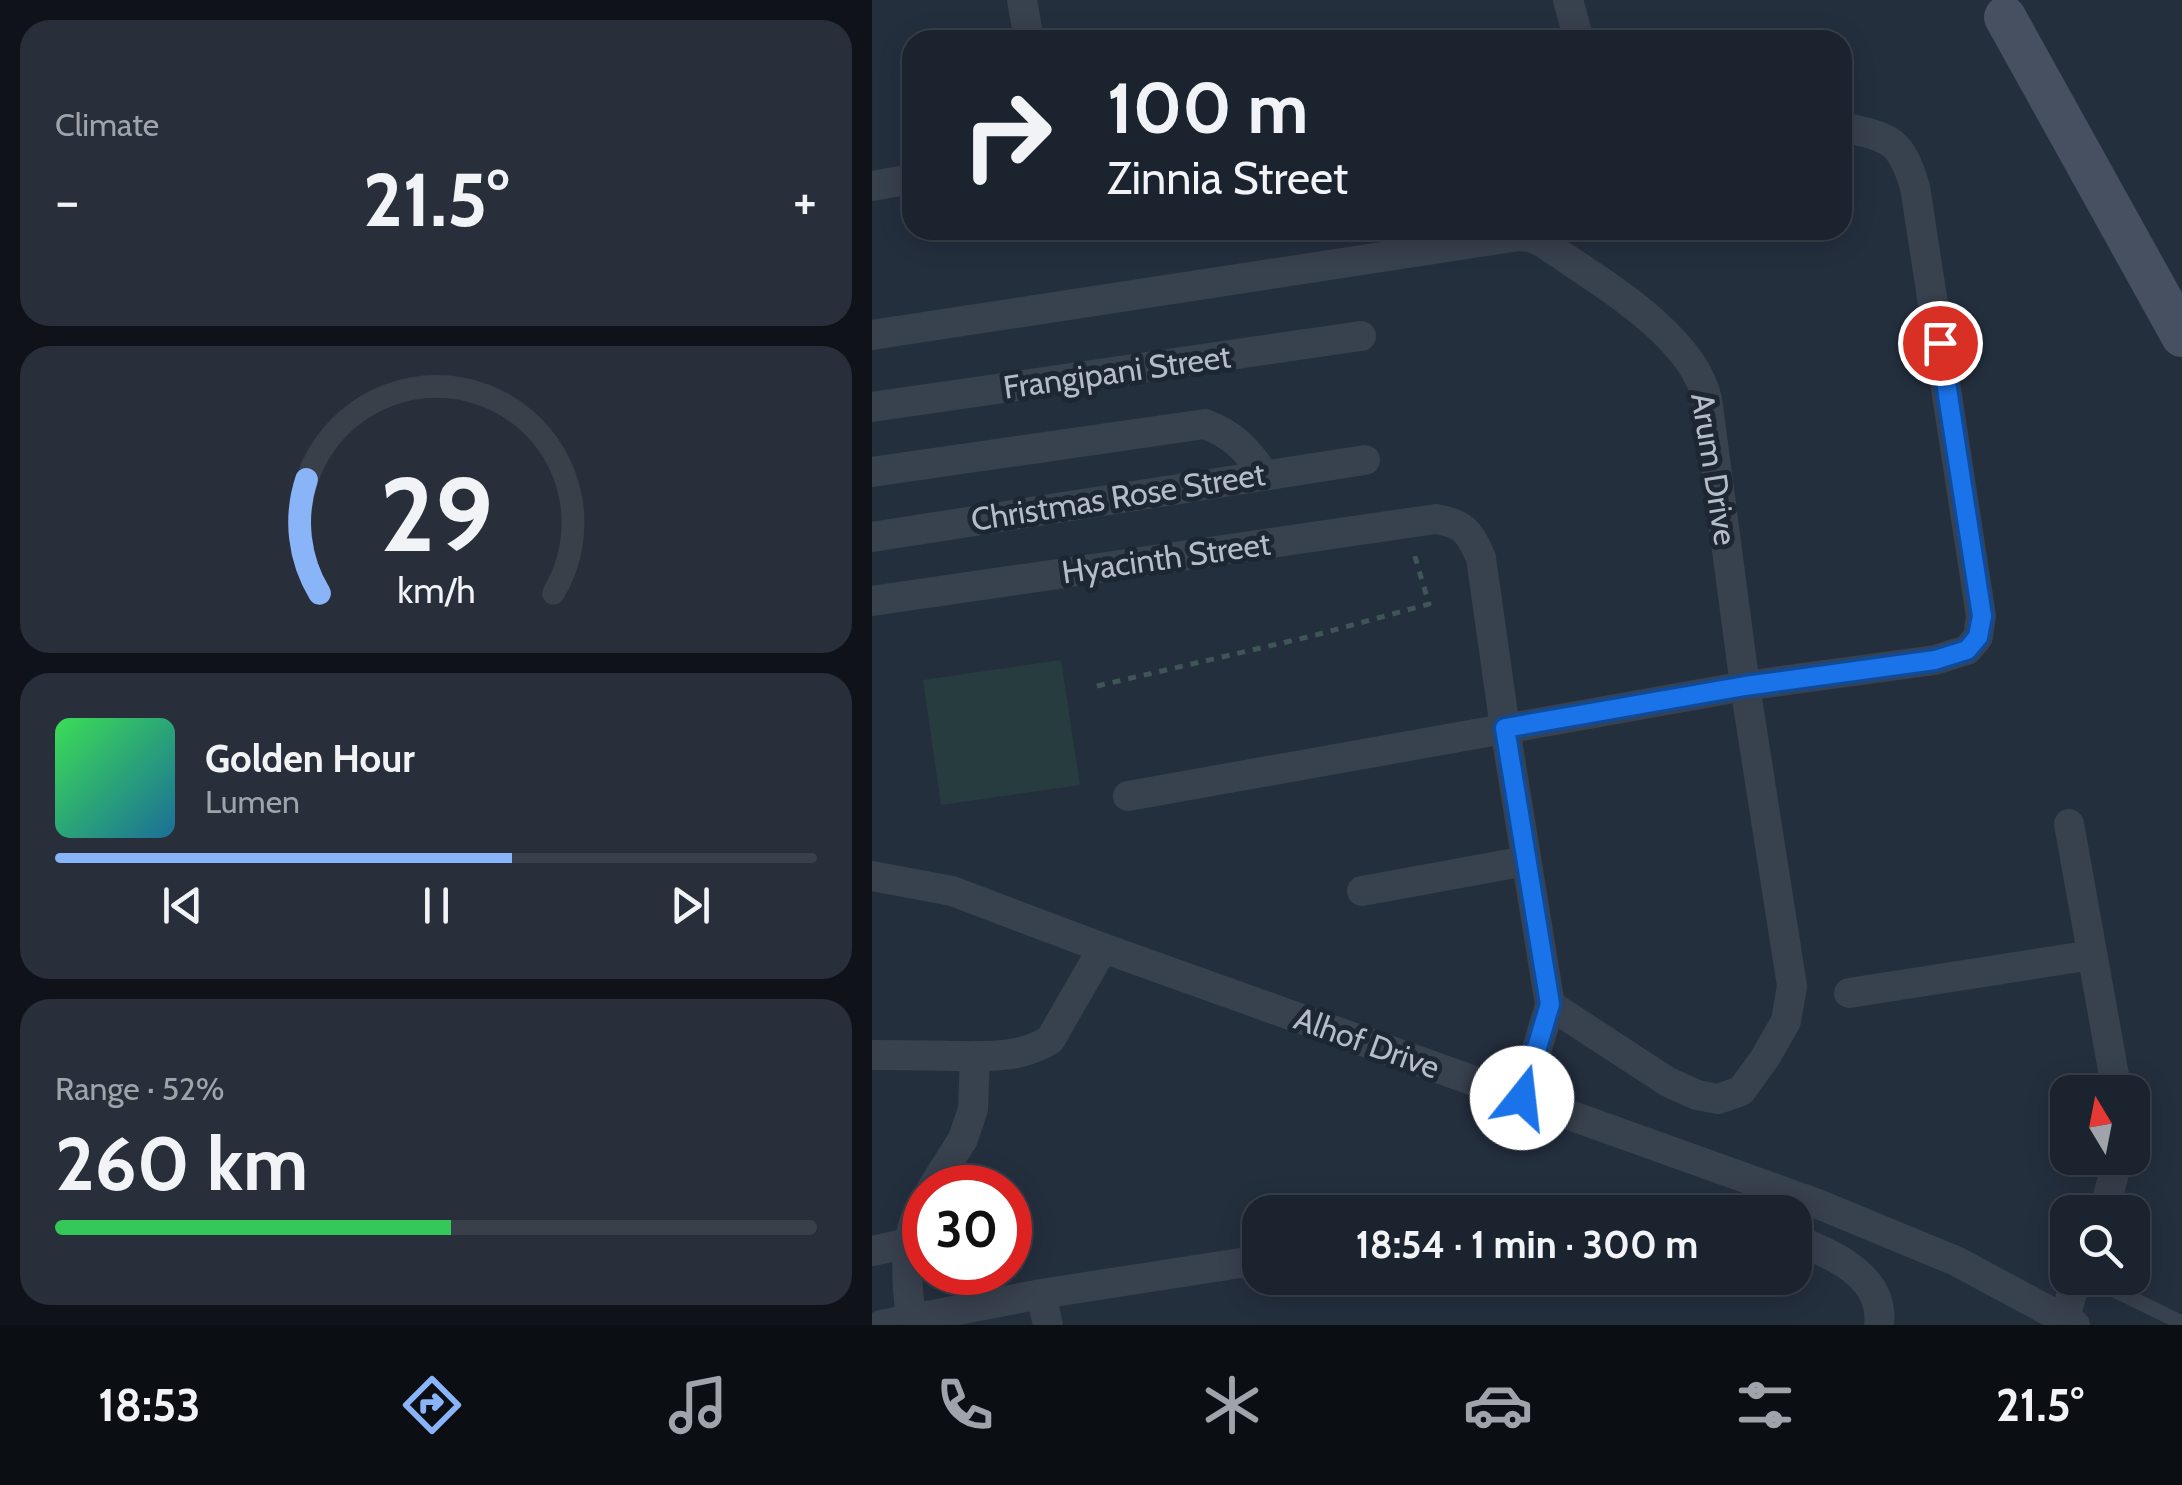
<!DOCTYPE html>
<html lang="en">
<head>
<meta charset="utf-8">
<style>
	:root { --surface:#1b232e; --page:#282f3a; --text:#f1f3f6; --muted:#a0a4aa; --line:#39404a; --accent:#8ab4f8 }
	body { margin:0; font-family:Cabin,sans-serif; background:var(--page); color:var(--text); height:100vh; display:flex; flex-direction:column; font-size:38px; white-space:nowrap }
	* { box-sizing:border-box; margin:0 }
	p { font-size:32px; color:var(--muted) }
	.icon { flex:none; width:55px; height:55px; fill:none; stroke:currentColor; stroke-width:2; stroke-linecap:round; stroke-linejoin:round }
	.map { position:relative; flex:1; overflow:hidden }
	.panel { display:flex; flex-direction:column; gap:20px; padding:20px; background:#0f1319; width:872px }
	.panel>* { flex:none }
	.banner { position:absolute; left:30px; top:30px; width:950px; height:210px; border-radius:30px; box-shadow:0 5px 25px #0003,0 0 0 2px var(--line); background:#1b232e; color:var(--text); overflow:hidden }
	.needle { width:65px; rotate:350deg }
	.tools { position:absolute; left:1178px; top:1075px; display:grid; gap:20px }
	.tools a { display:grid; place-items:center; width:100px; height:100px; border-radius:20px; background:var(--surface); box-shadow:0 5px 25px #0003,0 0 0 2px var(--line); font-size:50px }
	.speed { position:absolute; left:30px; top:1165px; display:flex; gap:20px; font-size:50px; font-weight:700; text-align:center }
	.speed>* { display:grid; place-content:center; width:130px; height:130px; border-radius:50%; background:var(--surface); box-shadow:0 5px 25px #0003,0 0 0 2px var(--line); line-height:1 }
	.speed .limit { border:15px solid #d22; background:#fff; color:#111 }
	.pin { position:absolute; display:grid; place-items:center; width:85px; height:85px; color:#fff; margin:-42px; border:5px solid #fff; border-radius:50%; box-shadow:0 2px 10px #0007 }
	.me { position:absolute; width:110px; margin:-55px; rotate:16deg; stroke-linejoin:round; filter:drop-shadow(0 0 8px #0008) }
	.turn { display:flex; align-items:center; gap:35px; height:210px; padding:0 40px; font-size:45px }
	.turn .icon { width:130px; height:130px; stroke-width:2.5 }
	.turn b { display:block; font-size:70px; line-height:85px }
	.big { font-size:75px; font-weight:700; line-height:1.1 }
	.panel .widget { flex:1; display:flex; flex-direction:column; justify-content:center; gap:15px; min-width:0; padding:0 35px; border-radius:30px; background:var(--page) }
	.panel .dial { align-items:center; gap:0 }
	.dial svg { height:260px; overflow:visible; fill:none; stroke:var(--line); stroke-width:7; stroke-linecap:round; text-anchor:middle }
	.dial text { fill:var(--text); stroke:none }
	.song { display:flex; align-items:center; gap:30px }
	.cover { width:120px; height:120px; border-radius:15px; background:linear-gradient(135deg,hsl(130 70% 55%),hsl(200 70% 35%)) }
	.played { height:10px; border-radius:5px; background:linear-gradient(90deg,var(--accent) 60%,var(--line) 60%) }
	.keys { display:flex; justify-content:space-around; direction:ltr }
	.heat { display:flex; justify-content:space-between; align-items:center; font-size:55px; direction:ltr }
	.charge { height:15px; border-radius:8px; background:linear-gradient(90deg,#34c759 52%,var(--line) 0) }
	.trip { position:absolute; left:370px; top:1195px; width:570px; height:100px; border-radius:30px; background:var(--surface); box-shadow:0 5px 25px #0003,0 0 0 2px var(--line); font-weight:700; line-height:100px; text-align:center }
	.tabs { display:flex; height:160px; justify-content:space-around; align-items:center; background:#0b0e12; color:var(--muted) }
	.tabs .icon { width:70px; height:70px }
	.tabs .selected { color:var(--accent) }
	.tabs b { font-size:45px; color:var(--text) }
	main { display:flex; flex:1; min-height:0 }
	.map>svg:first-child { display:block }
</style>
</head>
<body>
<main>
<section class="panel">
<div class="widget"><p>Climate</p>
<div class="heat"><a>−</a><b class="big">21.5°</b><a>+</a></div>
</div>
<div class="widget dial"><svg viewBox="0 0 100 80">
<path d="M14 69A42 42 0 1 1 86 69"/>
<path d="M14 69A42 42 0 0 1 10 34" stroke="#8ab4f8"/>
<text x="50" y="56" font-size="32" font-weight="700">29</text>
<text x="50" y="72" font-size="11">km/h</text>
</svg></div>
<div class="widget">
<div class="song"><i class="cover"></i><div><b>Golden Hour</b><p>Lumen</p></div></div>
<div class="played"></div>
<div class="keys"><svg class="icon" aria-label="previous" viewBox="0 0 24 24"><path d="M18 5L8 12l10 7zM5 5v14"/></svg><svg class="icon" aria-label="pause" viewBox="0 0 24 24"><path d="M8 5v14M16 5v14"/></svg><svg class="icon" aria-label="next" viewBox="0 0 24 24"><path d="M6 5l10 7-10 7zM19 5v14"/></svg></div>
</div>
<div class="widget"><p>Range · 52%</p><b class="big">260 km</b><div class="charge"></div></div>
</section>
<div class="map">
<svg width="1310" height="1325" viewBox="0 0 1310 1325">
	<rect width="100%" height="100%" fill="#242f3e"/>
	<polygon fill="#263c3f" points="189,660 208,785 69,805 51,680"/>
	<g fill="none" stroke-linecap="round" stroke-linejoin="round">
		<polyline stroke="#3f5557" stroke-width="5" stroke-dasharray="8 8" stroke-linecap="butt" points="225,686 440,636 557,604 541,550"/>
		<polyline stroke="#38414e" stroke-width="15" points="1218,1278 1310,1323"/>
		<g stroke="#38414e" stroke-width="30">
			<polyline points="150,0 157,40"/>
			<polyline points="696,0 707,40"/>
			<polyline points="0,186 40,179"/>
			<path d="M0 335 647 236 659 237 670 242C723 279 820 333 835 399L873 686 920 986 914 1021 893 1058 869 1091 846 1099 825 1095 796 1082 678 1005"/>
			<polyline points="0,407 489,336"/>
			<path d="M0 472 333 424C363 436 373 448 392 474"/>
			<polyline points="0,537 493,460"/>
			<path d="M0 601 564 519C592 524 597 531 609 558L633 728 678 1005 650 1099"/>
			<path d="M256 796 873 686 1063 660 1095 650 1106 637 1109 616 1043 187C1028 138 1018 138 970 127"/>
			<polyline points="1197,824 1245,1092"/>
			<polyline points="0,876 80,891 231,948 946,1204 1084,1261 1203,1325"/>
			<polyline points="490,891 654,861"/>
			<polyline points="977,993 1220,955"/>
			<path d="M0 1055C26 1055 53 1055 79 1056 115 1056 147 1059 178 1040L231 948"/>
			<polyline points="60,1188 91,1139 101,1109 103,1056"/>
			<polyline points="1232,1212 1246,1158"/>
			<path d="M922 1239C960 1254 1013 1276 1007 1325"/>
			<polyline points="0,1251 36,1243"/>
			<polyline points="169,1294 176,1325"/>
			<polyline points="1193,1319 1204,1278"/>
			<polyline points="9,1325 169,1294 388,1260"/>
			<path d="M40 1325C34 1284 30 1237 52 1200"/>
		</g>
		<polyline stroke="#465061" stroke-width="42" points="1133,17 1310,336"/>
	</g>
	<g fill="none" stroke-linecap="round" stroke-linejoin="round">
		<g stroke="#114b97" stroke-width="25">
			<polyline id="route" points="650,1098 678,1004 633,728 873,686 1063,660 1095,650 1106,637 1110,616 1068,343"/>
		</g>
		<use href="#route" stroke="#1a73e8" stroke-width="18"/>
	</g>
	<g text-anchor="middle" stroke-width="10" stroke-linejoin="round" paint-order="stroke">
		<g font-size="32" fill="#b4bcc9" stroke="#1d2633">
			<text transform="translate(245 372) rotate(-8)" y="11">Frangipani Street</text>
			<text transform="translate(842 469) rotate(81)" y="11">Arum Drive</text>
			<text transform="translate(246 497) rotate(-9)" y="11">Christmas Rose Street</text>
			<text transform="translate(294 558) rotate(-8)" y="11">Hyacinth Street</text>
			<text transform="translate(495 1043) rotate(20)" y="11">Alhof Drive</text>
		</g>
	</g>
</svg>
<div class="tools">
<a><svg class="needle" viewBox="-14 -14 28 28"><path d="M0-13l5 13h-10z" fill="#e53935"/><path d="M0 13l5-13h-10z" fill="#a0a4aa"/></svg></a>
<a><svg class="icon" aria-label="search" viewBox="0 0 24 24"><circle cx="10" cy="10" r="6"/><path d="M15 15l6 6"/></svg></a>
</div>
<div class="speed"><div class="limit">30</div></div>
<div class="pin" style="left:1068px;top:343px;background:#d93025"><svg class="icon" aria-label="arrive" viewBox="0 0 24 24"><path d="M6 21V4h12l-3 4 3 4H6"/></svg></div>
<svg class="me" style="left:650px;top:1098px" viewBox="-20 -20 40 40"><circle r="19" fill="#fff"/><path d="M0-13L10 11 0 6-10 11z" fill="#1a73e8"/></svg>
<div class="trip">18:54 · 1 min · 300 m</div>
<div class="banner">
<div class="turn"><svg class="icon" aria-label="right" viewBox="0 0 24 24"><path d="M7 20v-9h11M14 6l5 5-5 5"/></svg><div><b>100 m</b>Zinnia Street</div></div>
</div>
</div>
</main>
<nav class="tabs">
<b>18:53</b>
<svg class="icon selected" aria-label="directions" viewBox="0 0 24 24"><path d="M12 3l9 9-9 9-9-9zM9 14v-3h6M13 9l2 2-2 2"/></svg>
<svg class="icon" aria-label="music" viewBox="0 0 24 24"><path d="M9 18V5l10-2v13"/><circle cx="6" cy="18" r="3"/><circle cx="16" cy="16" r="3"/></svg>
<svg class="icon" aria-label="phone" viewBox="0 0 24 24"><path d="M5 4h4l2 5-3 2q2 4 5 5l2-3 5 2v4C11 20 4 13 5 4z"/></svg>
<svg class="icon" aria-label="climate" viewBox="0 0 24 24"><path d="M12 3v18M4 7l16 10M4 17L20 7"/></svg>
<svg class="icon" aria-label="car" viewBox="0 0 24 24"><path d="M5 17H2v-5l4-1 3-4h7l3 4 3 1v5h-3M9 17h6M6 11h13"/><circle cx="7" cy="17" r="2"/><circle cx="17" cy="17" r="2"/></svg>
<svg class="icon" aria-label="filters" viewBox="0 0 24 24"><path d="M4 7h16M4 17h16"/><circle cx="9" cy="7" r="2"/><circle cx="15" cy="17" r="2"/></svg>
<b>21.5°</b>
</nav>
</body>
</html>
